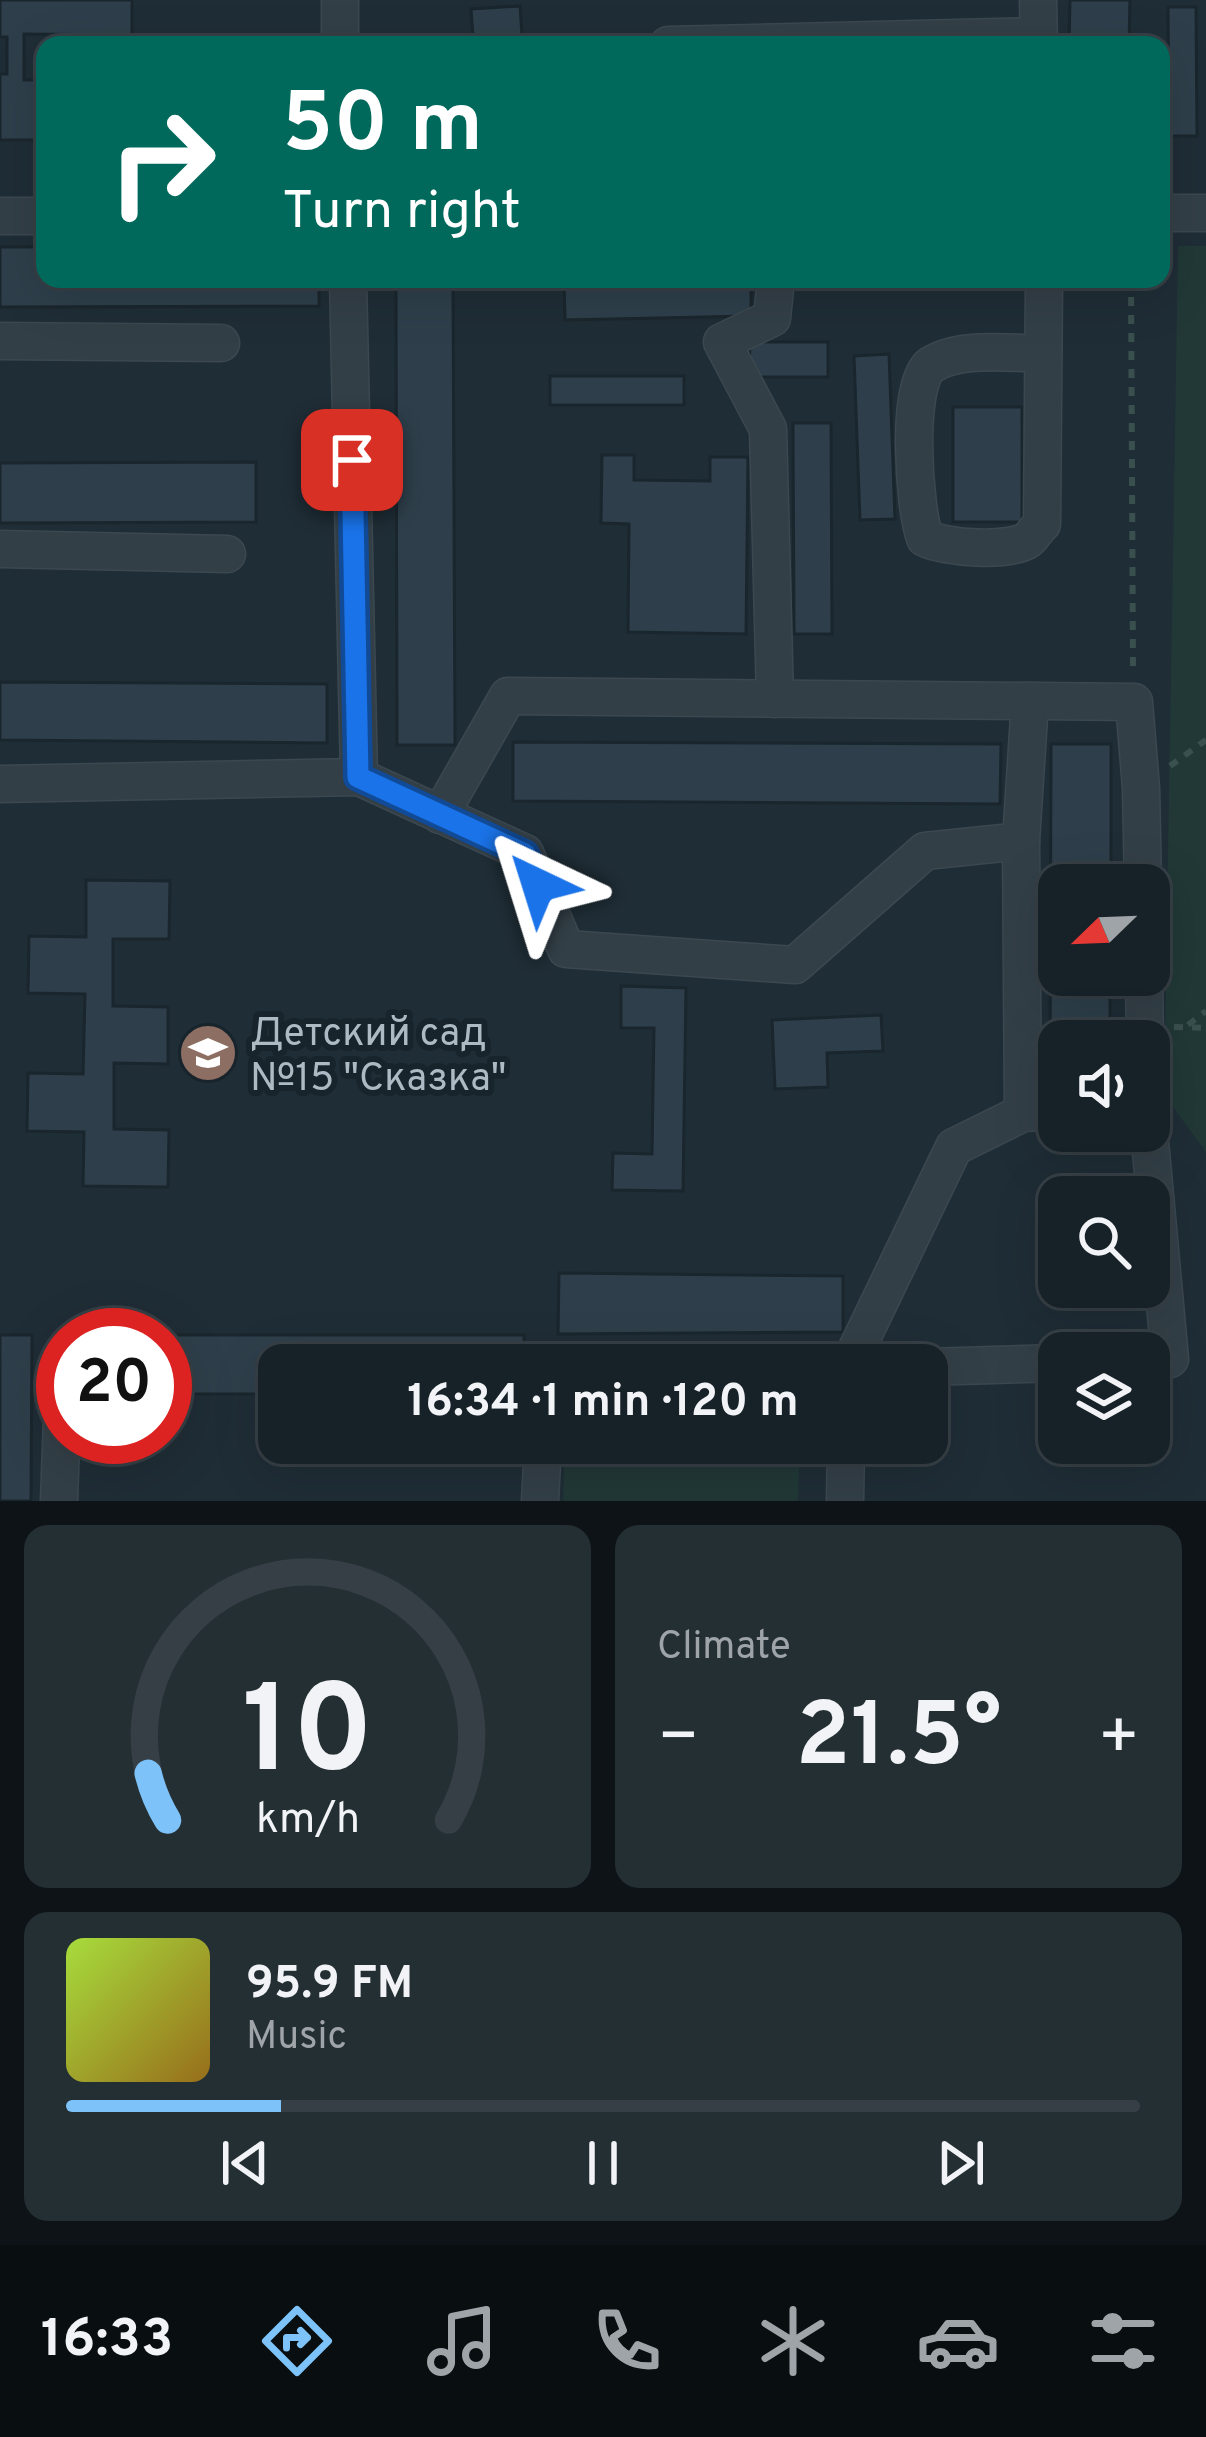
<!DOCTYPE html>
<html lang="en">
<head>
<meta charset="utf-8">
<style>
	:root { --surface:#172228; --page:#242f34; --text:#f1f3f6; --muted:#9ea4a8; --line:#363f45; --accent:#7dc3f9 }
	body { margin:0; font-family:Overpass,sans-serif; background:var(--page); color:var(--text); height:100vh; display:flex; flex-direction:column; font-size:45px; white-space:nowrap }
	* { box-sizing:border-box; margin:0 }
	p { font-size:39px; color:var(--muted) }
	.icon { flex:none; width:66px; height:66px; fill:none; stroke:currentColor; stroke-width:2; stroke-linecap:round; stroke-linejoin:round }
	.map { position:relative; height:1501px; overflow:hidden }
	.sheet { display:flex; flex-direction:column; gap:24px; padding:24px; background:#0d1316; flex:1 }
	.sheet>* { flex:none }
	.hud { position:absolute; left:36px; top:36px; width:1134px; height:252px; border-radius:24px; box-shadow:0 12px 48px #0002,0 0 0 3px var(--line); background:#00695c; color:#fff; overflow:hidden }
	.needle { width:78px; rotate:247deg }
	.controls { position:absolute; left:1038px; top:864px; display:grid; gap:24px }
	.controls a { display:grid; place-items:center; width:132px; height:132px; border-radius:24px; background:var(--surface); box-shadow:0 12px 48px #0002,0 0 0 3px var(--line); font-size:60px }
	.speed { position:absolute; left:36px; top:1308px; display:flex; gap:24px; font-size:60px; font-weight:700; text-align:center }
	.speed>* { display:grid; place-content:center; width:156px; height:156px; border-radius:50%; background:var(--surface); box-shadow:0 12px 48px #0002,0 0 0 3px var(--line); line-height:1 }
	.speed .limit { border:18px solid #d22; background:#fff; color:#111 }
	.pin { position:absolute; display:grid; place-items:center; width:102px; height:102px; color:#fff; margin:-51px; border-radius:24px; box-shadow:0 6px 18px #0006 }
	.me { position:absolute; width:132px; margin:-66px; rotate:319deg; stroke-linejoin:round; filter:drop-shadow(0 0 9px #0008) }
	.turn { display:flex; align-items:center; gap:42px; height:252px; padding:0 48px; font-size:54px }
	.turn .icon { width:156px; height:156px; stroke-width:2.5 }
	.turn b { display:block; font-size:84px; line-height:102px }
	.big { font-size:90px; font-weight:700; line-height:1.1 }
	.sheet .widget { flex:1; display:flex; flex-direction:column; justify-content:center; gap:18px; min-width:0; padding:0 42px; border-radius:24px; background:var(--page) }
	.sheet .dial { align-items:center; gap:0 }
	.dial svg { height:312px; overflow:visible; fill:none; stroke:var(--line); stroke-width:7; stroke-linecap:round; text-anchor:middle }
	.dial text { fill:var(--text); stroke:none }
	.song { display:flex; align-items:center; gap:36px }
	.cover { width:144px; height:144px; border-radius:18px; background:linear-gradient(135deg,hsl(80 70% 55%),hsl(40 70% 35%)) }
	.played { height:12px; border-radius:6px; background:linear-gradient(90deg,var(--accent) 20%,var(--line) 20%) }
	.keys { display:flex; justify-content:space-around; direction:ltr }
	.heat { display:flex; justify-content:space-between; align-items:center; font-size:66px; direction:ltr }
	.sheet .tiles { flex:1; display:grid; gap:24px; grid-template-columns:1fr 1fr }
	.widget:last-child { grid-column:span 2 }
	.trip { position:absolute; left:258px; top:1344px; width:690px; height:120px; border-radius:24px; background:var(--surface); box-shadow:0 12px 48px #0002,0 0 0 3px var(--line); font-weight:700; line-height:120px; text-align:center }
	.tabs { display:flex; height:192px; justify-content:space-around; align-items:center; background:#090e10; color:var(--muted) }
	.tabs .icon { width:84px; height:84px }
	.tabs .current { color:var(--accent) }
	.tabs b { font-size:54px; color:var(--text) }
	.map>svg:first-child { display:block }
</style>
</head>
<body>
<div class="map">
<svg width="1206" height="1501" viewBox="0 0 1206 1501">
	<rect width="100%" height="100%" fill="#1f2d36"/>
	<g fill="#213836">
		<polygon points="1178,246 1206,246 1206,1152 1164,1095"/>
		<polygon points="565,1443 800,1443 798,1501 563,1501"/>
	</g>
	<g fill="#2e3f4b" stroke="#1a262d" stroke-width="3">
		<polygon points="0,0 132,0 132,35 24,34 24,80 45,80 45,140 0,140 0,74 7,74 7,37 0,37"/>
		<polygon points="1070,0 1130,0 1129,45 1069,45"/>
		<polygon points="520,6 522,35 473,38 471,9"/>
		<polygon points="1168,7 1196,7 1197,136 1169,136"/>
		<polygon points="0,247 45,247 45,279 319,279 319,306 0,307"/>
		<polygon points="396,279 453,279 455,745 397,745"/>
		<polygon points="564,279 751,279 751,316 565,320"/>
		<polygon points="750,342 828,342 828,377 749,377"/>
		<polygon points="889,354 895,519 860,520 854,356"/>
		<rect x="550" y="376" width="134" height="29"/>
		<rect x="953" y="407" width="69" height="115"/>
		<polygon points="793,423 831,423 832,634 794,634"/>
		<polygon points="602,455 634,455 634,480 710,481 710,457 748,457 746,634 628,632 629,524 601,523"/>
		<polygon points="256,462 256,522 0,523 0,463"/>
		<polygon points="0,682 327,684 327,743 0,740"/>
		<polygon points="513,742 1001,744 1000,804 513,801"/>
		<polygon points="1051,744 1111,744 1111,885 1059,885 1059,975 1110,975 1110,1041 1059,1041 1059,1085 1050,1085"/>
		<polygon points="86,880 170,881 169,939 113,939 113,1006 168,1007 168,1064 114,1063 114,1129 169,1130 168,1187 83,1186 84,1132 27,1131 28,1073 83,1074 85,994 28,993 29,936 86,937"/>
		<polygon points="621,986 686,988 683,1191 612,1190 613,1153 652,1154 654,1028 621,1028"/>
		<polygon points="881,1015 883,1051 827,1053 828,1087 775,1089 772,1020"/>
		<polygon points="559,1273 843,1276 843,1332 558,1334"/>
		<polygon points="0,1335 32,1335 31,1501 0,1501"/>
		<polygon points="169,1335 524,1335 524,1365 279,1365 279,1394 170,1394"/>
		<polygon points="1073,1443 1133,1443 1134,1461 1074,1463"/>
	</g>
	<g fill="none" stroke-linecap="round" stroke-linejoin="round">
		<g stroke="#3c4850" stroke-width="39">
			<g id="minor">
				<polyline points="1038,0 1039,45"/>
				<polyline points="340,45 340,0"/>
				<polyline points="668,45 1038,36"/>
				<polyline points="1161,213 1206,213"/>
				<polyline points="0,216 45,216"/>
				<polyline points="348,279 359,777"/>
				<polyline points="0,341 221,343"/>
				<path d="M1043 353C1011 354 959 346 931 365 905 383 914 509 925 538 944 548 1011 553 1029 539 1030 538 1041 524 1042 524L1044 279"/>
				<polyline points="0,549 227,554"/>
				<polyline points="775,699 768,429 722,342 772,318 776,279"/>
				<polyline points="0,784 359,777 525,853 566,949 795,965 925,851 1021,841 1030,701"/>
				<polyline points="440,815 508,696 1134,702 1141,788 1143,885"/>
				<polyline points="1021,841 1023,1113"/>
				<polyline points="1144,975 1145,1041"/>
				<polyline points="1149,1130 1170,1359"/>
				<polyline points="849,1365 954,1147 1023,1113 1059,1111"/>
				<polyline points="927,1367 1059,1363"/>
				<polyline points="59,1501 63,1388"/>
				<polyline points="540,1501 543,1443"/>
				<polyline points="845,1501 846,1443"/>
			</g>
		</g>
		<g stroke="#3a504e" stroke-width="6" stroke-dasharray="9 9" stroke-linecap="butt">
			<polyline points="1131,279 1133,669"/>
			<polyline points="1170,766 1206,740"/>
			<polyline points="1188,1025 1206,1011"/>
			<polyline points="1174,1027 1206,1028"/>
		</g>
		<use href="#minor" stroke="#333f47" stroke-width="36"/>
	</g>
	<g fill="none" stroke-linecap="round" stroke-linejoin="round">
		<g stroke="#114b97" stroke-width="30">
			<polyline id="route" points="352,460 358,777 525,854 538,885"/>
		</g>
		<use href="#route" stroke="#1a73e8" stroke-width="21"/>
	</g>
	<defs>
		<g id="school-disc" transform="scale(3)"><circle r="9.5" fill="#8d6e63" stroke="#18242b"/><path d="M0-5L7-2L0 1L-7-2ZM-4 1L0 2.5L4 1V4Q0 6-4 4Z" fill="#fff"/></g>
	</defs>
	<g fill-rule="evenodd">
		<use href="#school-disc" x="208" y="1053"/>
	</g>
	<g text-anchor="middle" stroke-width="12" stroke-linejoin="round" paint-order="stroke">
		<g font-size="39" fill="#adbac4" stroke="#18242b" text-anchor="start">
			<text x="250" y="1045">Детский сад<tspan x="250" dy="45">№15 "Сказка"</tspan></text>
		</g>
	</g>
</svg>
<div class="controls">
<a><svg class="needle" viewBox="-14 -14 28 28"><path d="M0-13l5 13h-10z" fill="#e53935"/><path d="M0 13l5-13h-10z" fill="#9ea4a8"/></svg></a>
<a><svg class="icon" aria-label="sound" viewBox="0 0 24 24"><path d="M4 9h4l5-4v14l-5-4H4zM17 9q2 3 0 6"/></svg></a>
<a><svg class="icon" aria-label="search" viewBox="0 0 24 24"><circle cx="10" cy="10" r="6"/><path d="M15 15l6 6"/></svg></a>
<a><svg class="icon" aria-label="layers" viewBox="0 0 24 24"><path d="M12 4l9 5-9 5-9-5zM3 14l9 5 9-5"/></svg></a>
</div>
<div class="speed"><div class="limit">20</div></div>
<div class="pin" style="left:352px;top:460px;background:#d93025"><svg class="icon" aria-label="arrive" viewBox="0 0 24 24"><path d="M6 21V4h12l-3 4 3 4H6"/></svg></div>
<svg class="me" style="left:538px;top:885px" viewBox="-20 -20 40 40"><path d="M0-17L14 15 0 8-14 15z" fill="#1a73e8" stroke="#fff" stroke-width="4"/></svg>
<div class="trip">16:34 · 1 min · 120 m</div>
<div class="hud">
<div class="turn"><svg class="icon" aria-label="right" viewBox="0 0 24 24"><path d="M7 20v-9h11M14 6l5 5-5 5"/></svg><div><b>50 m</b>Turn right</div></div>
</div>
</div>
<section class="sheet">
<div class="tiles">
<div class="widget dial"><svg viewBox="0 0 100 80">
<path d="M14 69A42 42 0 1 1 86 69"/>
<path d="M14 69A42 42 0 0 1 9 57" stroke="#7dc3f9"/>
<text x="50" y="56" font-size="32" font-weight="700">10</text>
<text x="50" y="72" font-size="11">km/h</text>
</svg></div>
<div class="widget"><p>Climate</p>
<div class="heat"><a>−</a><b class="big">21.5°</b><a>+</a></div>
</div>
<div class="widget">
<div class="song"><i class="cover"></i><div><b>95.9 FM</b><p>Music</p></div></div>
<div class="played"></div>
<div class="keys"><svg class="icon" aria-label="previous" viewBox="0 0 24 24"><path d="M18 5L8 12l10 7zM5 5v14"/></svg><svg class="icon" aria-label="pause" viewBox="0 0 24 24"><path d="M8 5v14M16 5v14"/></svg><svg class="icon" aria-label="next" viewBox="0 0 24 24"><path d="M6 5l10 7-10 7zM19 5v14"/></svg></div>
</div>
</div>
</section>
<nav class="tabs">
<b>16:33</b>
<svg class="icon current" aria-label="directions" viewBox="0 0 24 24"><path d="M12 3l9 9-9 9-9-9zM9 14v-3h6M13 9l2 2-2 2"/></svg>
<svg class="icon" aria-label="music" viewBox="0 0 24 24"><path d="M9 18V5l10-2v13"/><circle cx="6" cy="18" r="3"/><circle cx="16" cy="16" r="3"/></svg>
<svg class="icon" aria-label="phone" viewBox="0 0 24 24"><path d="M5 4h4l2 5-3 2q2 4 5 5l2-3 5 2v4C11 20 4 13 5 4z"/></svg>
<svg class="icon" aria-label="climate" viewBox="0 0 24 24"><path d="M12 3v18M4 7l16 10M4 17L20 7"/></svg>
<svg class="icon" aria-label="car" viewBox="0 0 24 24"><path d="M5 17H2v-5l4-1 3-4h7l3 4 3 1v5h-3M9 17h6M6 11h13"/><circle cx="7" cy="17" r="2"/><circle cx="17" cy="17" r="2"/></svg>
<svg class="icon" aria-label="filters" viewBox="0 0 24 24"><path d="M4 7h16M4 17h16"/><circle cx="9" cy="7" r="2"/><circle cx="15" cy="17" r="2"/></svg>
</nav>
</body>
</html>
